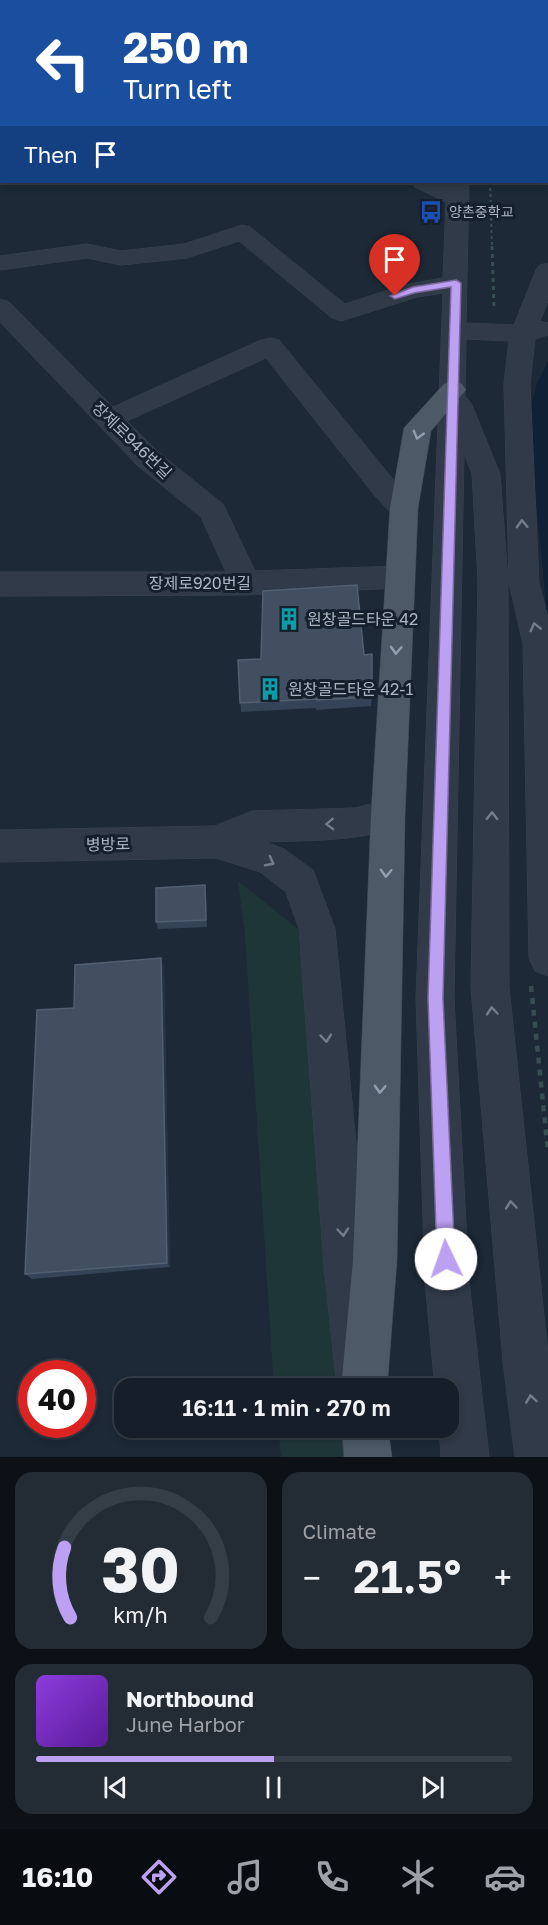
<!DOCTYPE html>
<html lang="en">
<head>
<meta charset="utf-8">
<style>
	:root { --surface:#161f29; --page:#232c35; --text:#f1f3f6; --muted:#9ea2a8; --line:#353d46; --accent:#bca0f2 }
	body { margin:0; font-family:"Golos Text","Noto Sans KR",sans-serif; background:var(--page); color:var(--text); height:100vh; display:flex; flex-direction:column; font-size:22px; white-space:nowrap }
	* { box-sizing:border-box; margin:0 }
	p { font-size:20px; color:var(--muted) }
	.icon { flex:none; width:33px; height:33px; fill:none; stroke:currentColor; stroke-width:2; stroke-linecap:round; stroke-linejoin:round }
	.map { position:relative; height:1457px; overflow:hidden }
	.panel { display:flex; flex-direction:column; gap:15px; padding:15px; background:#0c1117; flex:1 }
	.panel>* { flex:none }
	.top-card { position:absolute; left:0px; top:0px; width:549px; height:183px; box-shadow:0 3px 9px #0003,0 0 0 2px var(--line); background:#1a4fa0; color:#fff; overflow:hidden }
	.speed { position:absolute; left:18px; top:1360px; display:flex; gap:12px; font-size:30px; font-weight:700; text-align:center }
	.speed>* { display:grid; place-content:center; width:78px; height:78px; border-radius:50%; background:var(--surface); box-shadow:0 3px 9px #0003,0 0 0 2px var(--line); line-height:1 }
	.speed .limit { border:9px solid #d22; background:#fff; color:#111 }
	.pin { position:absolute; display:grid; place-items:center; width:51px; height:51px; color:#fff; margin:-62px -26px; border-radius:50% 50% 50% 0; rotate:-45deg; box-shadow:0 0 6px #0007 }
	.pin .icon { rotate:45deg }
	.me { position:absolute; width:66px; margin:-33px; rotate:357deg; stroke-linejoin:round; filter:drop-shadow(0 0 4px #0008) }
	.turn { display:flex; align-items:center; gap:21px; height:126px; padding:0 24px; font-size:27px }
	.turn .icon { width:78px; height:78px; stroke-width:2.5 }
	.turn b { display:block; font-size:42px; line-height:51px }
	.then { display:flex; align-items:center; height:57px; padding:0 24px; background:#0003; gap:12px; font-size:22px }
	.big { font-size:45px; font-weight:600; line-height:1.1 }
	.panel .card { flex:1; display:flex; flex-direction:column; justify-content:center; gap:9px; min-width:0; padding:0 21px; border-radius:18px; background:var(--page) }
	.panel .dial { align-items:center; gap:0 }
	.dial svg { height:156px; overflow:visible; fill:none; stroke:var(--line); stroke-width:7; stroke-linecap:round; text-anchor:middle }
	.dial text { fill:var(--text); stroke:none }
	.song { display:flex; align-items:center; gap:18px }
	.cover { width:72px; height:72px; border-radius:9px; background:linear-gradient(135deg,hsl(270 70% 55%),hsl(270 70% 35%)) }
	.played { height:6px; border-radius:3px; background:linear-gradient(90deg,var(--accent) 50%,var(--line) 50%) }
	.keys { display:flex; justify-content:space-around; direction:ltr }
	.heat { display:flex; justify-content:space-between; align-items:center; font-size:33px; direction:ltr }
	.panel .tiles { flex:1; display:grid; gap:15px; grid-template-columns:1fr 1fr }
	.card:last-child { grid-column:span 2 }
	.trip { position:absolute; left:114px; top:1378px; width:345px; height:60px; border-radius:18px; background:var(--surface); box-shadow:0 3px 9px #0003,0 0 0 2px var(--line); font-weight:600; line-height:60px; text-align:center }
	.menu { display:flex; height:96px; justify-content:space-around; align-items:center; background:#090c10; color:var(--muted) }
	.menu .icon { width:42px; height:42px }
	.menu .active { color:var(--accent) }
	.menu b { font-size:27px; color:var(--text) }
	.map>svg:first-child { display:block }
</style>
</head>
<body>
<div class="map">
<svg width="548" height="1457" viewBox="0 0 548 1457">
	<rect width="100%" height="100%" fill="#1d2937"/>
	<g fill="#1f3639">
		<polygon points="238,881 298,929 340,1389 274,1389 245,935"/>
		<polygon points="278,1428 344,1428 346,1457 281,1457"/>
	</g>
	<polygon fill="#102035" points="548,361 548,624 528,419 537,383"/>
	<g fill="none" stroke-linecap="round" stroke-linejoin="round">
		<g stroke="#3a4451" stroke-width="1">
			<g id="minor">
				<polygon points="2,0 23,0 2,3"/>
				<polygon points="123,0 144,0 145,2 124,2"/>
				<rect x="452" y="0" width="18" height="2"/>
				<polygon points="0,21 2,22 2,34 0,33"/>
				<rect x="0" y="113" width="2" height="12"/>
				<polygon points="0,160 2,160 0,174"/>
				<polygon points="412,182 440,182 447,185 447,182 469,182 466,323 514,325 536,270 540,265 548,263 548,301 540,321 548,323 548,335 535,339 530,384 539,583 548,618 548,976 535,971 529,958 523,644 509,583 504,384 509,341 466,339 465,396 471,403 500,474 508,581 509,988 548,1353 548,1457 515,1457 503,1361 471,988 478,581 472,474 464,453 454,998 469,1281 489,1457 441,1457 439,1428 448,1428 448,1389 435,1389 425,1281 416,998 443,293 417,297 341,321 332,318 239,241 187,258 121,265 87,258 0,270 0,256 87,244 121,251 184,244 242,225 250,227 345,304 404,285 443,278 446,202 415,187"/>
				<path d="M0 299 9 302 113 407 261 340 270 338 279 340 396 483 418 508 414 515C394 521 389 510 376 497L266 358 127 421 158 452 223 504 255 571 399 566 410 569 414 577 410 585 399 588 246 595 0 596V572H226L201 517 138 466 0 322Z"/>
				<path d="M388 800 400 804 405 815 400 826C357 842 311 840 265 842L284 849 313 870 335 929 368 1265 383 1389H337L324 1265 299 929 286 892 260 872 216 858 0 862V830L215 826 252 811 355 808Z"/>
			</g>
		</g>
		<g stroke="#3a4451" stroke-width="1">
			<g id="major">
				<polygon points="453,381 462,384 466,390 431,431 418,508 405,815 397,1260 387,1389 341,1389 353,1260 371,815 390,508 404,428 444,384"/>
				<polygon points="342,1428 388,1428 392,1457 344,1457"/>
			</g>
		</g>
		<polyline stroke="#374f51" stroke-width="2" stroke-dasharray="3 3" stroke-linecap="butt" points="490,182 492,248"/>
		<polyline stroke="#374f51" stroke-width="3" stroke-dasharray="4 4" stroke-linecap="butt" points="492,246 494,307"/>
		<polyline stroke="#374f51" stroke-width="4.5" stroke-dasharray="6 6" stroke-linecap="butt" points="531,986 548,1152"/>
		<use href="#minor" fill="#303a48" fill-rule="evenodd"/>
		<use href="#major" fill="#4e5968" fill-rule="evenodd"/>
	</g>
	<g fill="#344355">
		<polygon points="364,655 372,697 371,706 316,710 316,708 241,712 238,660"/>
		<polygon points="206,892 207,927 158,929 156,922"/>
		<polygon points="161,958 164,969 170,1267 32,1279 25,1274 74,1008"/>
	</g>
	<g fill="#253344">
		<polygon points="205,885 206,892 207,927 206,920"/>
		<polygon points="161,958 164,969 170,1267 167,1263"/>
	</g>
	<g fill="#414f61" stroke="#515f71" stroke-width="1.5">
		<polygon points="357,585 364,655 372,654 372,697 317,700 316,699 240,703 238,660 261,659 263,591"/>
		<polygon points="205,885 206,920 156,922 156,888"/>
		<polygon points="161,958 167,1263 25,1274 37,1010 74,1008 75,965"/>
	</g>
	<defs><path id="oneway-chevron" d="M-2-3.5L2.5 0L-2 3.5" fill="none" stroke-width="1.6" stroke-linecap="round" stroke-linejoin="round" transform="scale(1.5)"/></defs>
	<g stroke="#939eae">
		<use href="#oneway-chevron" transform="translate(418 435) rotate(105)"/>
		<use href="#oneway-chevron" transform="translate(396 650) rotate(93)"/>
		<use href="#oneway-chevron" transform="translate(386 873) rotate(92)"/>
		<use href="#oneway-chevron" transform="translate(380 1089) rotate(92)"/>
	</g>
	<g stroke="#737e8d">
		<use href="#oneway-chevron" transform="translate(522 524) rotate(-92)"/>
		<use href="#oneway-chevron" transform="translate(535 627) rotate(-104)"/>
		<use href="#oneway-chevron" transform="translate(492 816) rotate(-89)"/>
		<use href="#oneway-chevron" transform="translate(330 824) rotate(178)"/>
		<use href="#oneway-chevron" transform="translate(270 862) rotate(28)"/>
		<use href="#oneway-chevron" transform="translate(492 1011) rotate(-95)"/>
		<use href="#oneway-chevron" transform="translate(326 1038) rotate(85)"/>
		<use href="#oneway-chevron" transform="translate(511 1205) rotate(-95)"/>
		<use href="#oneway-chevron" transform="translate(343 1232) rotate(85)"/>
		<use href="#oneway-chevron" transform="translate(531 1399) rotate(-98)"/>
	</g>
	<polygon fill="#bca0f2" stroke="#7a689d" stroke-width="1.5" points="456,280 461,283 443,998 455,1259 452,1265 446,1268 440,1265 437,1259 428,998 451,287 414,293 395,299 390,296 413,287"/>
	<defs>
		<g id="bus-bare" transform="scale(1.8)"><path d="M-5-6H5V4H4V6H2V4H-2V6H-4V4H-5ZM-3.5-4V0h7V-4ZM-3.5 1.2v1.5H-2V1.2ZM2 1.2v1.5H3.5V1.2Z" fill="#1a4fb4" stroke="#16202c" stroke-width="2.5" paint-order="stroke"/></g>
		<g id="building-bare" transform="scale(1.8)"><path d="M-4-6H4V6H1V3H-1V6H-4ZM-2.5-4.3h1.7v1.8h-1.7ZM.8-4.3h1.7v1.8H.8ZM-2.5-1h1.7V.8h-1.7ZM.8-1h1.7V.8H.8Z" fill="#0f9aa8" stroke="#16202c" stroke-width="2.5" paint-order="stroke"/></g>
	</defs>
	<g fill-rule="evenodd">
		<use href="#bus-bare" x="431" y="212"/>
		<use href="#building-bare" x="289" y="619"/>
		<use href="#building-bare" x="270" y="689"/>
	</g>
	<g text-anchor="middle" stroke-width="6" stroke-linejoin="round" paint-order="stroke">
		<g font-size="14" fill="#aab5c6" stroke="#16202c" text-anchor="start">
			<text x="449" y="217">양촌중학교</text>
		</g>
		<g font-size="16" fill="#aab5c6" stroke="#16202c">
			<text transform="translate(132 440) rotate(44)" y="6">장제로946번길</text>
			<text x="200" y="589">장제로920번길</text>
			<text transform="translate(108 844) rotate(-1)" y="6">병방로</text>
		</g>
		<g font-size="16" fill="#aab5c6" stroke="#16202c" text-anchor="start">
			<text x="307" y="625">원창골드타운 42</text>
			<text x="288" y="695">원창골드타운 42-1</text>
		</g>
	</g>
</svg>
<div class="speed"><div class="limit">40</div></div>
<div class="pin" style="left:395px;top:296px;background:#d93025"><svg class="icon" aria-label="arrive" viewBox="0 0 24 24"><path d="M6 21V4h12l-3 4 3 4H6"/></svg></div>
<svg class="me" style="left:446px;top:1259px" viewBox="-20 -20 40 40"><circle r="19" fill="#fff"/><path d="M0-13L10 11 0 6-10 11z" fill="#bca0f2"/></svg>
<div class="trip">16:11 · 1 min · 270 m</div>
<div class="top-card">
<div class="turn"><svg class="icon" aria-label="left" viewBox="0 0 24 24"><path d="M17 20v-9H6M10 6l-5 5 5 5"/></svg><div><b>250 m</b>Turn left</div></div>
<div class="then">Then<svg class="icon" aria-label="arrive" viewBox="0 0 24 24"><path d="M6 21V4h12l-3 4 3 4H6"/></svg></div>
</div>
</div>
<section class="panel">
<div class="tiles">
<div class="card dial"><svg viewBox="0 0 100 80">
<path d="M14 69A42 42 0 1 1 86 69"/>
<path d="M14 69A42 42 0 0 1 11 33" stroke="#bca0f2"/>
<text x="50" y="56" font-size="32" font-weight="700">30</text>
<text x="50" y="72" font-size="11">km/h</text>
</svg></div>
<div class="card"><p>Climate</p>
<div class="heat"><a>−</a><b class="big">21.5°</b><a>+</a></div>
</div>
<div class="card">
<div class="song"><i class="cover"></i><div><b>Northbound</b><p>June Harbor</p></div></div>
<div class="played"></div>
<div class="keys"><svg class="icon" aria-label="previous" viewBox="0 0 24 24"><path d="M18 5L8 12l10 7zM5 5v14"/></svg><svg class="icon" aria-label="pause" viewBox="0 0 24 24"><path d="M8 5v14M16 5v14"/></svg><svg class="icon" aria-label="next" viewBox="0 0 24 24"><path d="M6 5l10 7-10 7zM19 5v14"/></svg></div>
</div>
</div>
</section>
<nav class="menu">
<b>16:10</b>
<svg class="icon active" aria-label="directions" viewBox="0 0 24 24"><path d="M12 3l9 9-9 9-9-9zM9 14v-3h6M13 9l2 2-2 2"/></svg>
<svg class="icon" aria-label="music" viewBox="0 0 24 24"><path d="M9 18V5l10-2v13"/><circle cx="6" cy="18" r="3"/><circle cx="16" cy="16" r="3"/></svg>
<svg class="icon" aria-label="phone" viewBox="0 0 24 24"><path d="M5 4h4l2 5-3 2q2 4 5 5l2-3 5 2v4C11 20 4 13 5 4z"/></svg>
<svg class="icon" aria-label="climate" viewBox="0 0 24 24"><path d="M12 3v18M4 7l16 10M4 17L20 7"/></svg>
<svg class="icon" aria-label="car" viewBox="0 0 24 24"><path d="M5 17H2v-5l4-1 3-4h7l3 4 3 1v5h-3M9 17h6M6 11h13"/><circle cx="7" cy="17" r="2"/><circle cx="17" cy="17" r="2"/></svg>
</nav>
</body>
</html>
